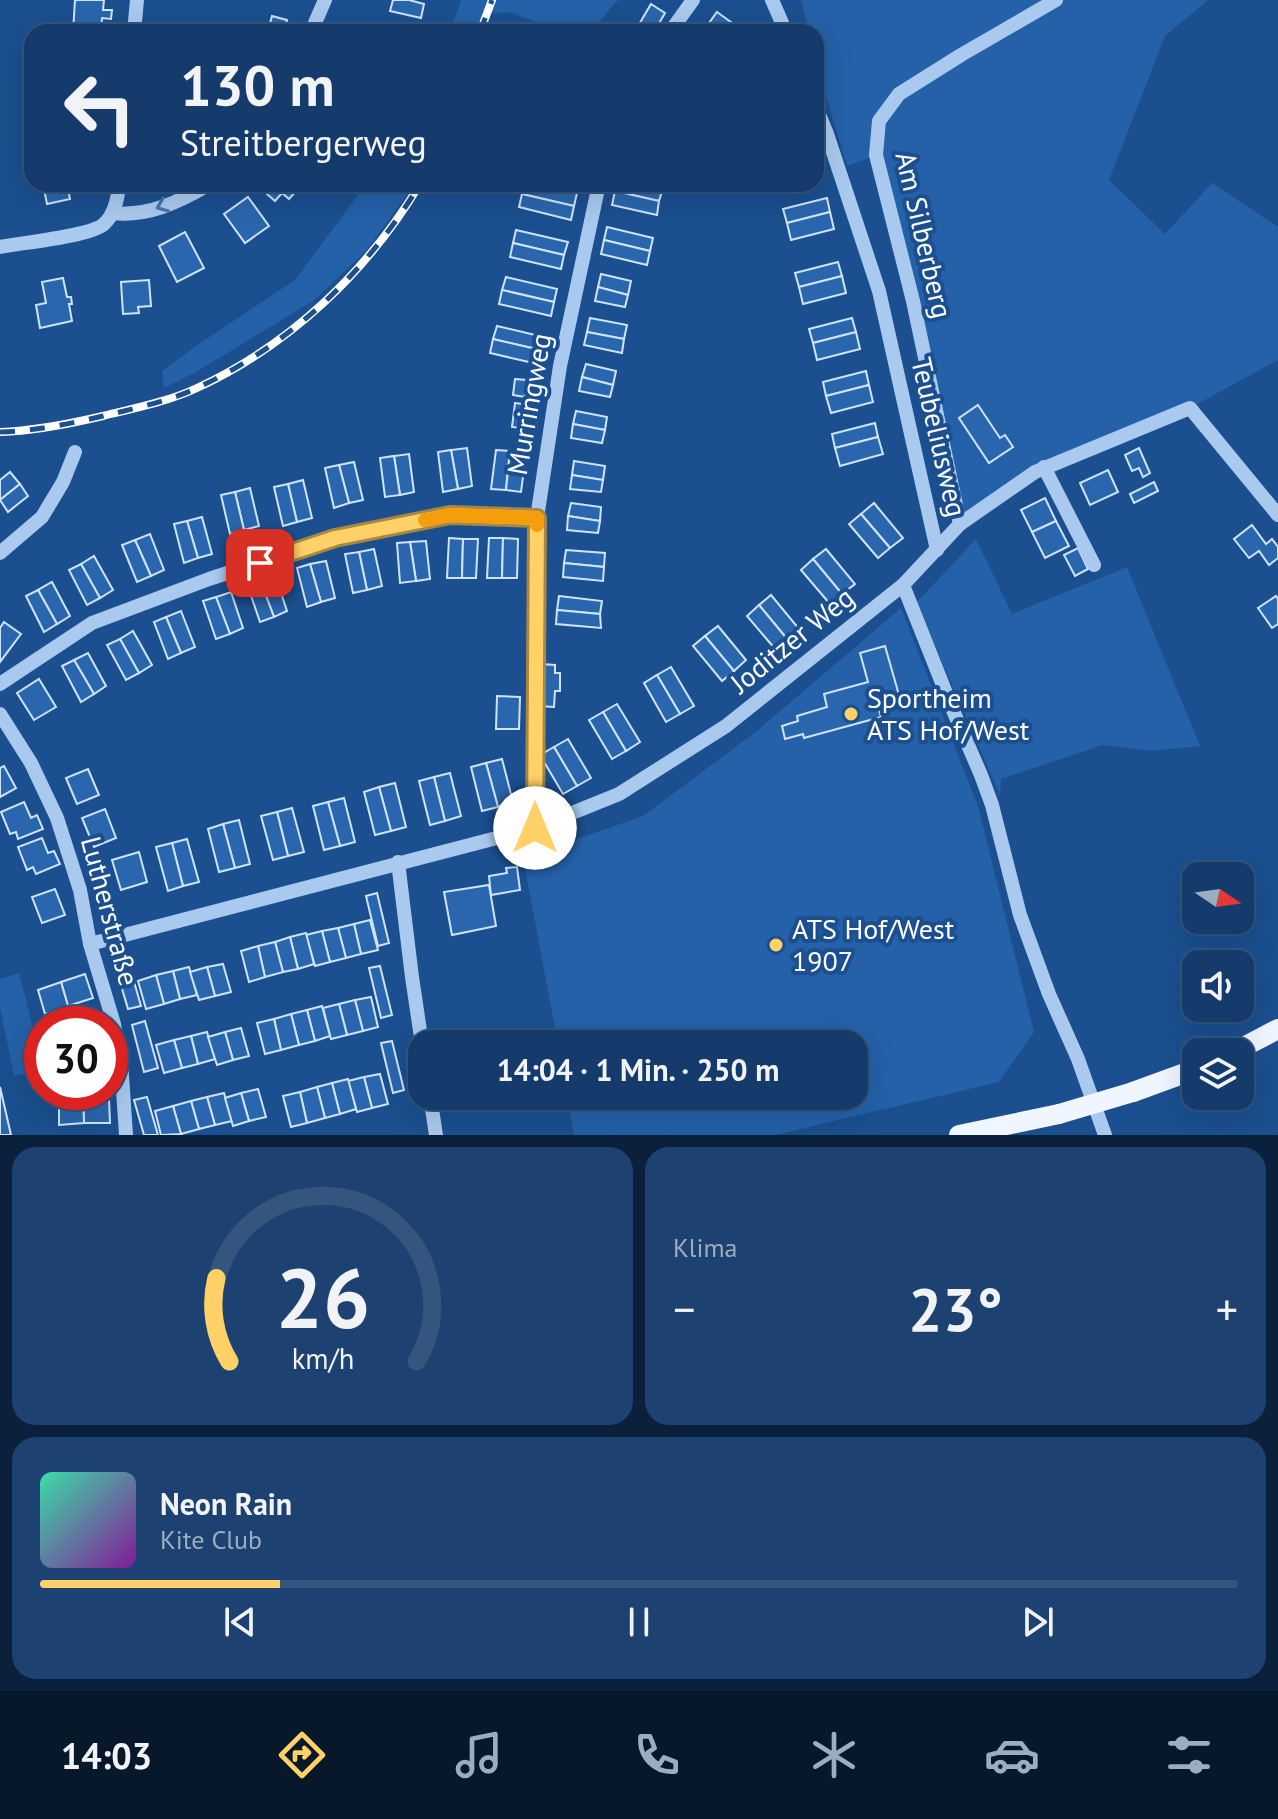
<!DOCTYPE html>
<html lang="de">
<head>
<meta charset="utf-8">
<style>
	:root { --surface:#143b6b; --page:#1d4271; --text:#f1f3f6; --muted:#9dadc1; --line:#33557e; --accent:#ffd166 }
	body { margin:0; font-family:"PT Sans",sans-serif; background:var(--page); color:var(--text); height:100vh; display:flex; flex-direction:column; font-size:30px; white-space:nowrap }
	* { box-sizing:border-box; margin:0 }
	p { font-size:26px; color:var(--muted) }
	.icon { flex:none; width:44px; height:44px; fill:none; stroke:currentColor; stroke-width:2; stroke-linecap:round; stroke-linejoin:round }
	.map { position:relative; height:1135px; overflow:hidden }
	.details { display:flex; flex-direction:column; gap:12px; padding:12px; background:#0b203b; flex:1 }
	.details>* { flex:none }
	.top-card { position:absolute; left:24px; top:24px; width:800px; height:168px; border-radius:24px; box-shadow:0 8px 32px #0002,0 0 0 2px var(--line); background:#143b6b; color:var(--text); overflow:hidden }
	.needle { width:52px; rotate:103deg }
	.tools { position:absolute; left:1182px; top:862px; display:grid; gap:16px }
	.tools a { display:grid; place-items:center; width:72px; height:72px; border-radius:16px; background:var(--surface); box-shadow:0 8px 32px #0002,0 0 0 2px var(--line); font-size:40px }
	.speed { position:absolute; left:24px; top:1006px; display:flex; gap:16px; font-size:40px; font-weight:700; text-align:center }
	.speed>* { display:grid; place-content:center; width:104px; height:104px; border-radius:50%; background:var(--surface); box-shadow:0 8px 32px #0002,0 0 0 2px var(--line); line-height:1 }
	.speed .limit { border:12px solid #d22; background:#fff; color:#111 }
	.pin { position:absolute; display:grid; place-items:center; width:68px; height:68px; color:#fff; margin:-34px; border-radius:16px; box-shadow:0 4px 12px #0006 }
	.me { position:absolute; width:88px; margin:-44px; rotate:0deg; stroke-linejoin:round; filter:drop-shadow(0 0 6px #0008) }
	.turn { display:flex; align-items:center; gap:28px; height:168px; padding:0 24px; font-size:36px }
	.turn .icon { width:104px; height:104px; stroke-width:2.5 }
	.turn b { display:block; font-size:56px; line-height:68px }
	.big { font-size:60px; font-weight:700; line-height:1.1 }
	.details .widget { flex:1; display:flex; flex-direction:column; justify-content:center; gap:12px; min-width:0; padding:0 28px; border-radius:24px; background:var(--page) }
	.details .dial { align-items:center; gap:0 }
	.dial svg { height:208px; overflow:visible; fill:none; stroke:var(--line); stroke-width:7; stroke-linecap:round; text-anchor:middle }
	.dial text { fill:var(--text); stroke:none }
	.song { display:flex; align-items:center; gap:24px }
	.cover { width:96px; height:96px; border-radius:12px; background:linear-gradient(135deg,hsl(160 70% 55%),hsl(290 70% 35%)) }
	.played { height:8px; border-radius:4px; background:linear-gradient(90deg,var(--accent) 20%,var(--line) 20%) }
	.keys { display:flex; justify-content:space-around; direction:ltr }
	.heat { display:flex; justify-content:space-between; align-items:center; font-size:44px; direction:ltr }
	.details .tiles { flex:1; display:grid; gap:12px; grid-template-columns:1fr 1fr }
	.widget:last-child { grid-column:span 2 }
	.trip { position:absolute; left:408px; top:1030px; width:460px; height:80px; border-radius:24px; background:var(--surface); box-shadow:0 8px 32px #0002,0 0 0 2px var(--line); font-weight:700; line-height:80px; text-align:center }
	.tabs { display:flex; height:128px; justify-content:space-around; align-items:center; background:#08182b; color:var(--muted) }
	.tabs .icon { width:56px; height:56px }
	.tabs .on { color:var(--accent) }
	.tabs b { font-size:36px; color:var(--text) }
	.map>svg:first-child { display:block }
</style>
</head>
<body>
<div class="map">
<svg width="1278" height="1135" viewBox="0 0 1278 1135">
	<rect width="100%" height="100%" fill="#1b4f8f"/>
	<g fill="#2461a8">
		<polygon points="461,0 618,0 591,32 562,32 510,12 487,14 480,32 450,32"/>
		<polygon points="801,0 1208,0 1165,36 1109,180 1165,234 1212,183 1278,227 1278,360 1190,408 1044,467 960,524 875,156 847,166 816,64 816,32 809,32"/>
		<polygon points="366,184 415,184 366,251 313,301 196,372 164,388 162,371 196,346 295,280"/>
		<polygon points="976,539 1012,614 1127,567 1200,746 1151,751 1103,745 1001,779 1000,795 916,603"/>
		<polygon points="901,608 978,806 1034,1032 999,1082 775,1135 574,1135 567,1096 854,1096 854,1044 558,1044 523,858 643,816 758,730"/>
		<polygon points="19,973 42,1062 42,1070 14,1076 0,1007 0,979"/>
	</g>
	<g fill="#2a66ad" stroke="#cfe3fa" stroke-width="2">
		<polygon points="75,0 104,0 103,10 112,10 111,19 102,18 101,32 73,32"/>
		<polygon points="393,0 409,0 424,4 421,18 390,11"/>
		<polygon points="651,4 665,13 654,32 649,32 638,26"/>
		<polygon points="717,12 742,30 741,32 722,32 709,23"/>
		<polygon points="272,16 287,20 284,32 261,32 262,25 269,27"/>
		<polygon points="43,184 67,184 70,199 47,204"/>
		<polygon points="269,184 302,184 289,199 282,193 275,201 267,194 273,188"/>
		<polygon points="525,184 541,184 577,193 574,206 522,194"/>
		<polygon points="617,184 645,184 663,188 659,201 615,191"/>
		<polygon points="615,191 659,201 657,215 612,205"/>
		<polygon points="522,194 574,206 571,220 519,207"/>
		<polygon points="248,197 269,226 245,243 224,214"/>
		<polygon points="827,198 830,212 787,223 783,209"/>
		<polygon points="830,212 834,229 791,240 787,223"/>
		<polygon points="607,227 653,238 650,251 604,240"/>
		<polygon points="516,230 568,242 564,255 513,243"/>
		<polygon points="185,232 204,268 177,282 159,246"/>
		<polygon points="604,240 650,251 647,265 601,254"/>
		<polygon points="513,243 564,255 561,269 510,257"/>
		<polygon points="838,262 842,276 799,287 795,273"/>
		<polygon points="601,274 631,281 628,295 598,287"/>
		<polygon points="842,276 846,293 803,304 799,287"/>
		<polygon points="506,277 557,289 554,302 502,290"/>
		<polygon points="63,278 67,297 71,297 72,304 69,304 72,321 40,328 36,305 46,303 42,282"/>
		<polygon points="149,280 151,306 138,307 139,313 123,314 121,282"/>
		<polygon points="598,287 628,295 625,307 595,301"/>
		<polygon points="502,290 554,302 551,316 499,304"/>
		<polygon points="590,318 627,325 624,339 587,332"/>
		<polygon points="852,318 856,332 813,343 809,329"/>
		<polygon points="497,326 548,338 545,351 493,339"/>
		<polygon points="587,332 624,339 622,353 584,345"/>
		<polygon points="856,332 860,349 817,360 813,343"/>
		<polygon points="493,339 545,351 542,365 490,353"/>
		<polygon points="586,364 616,371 613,385 582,377"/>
		<polygon points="866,371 869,385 826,396 823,382"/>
		<polygon points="582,377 613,385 610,397 579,391"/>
		<polygon points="515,379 527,380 525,397 513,395"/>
		<polygon points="869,385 873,402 831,413 826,396"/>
		<polygon points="515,403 539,406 536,430 512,427"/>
		<polygon points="978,405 1000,438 1005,435 1013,447 989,463 959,418"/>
		<polygon points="576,411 607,417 605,430 573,424"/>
		<polygon points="875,423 878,437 835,448 832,434"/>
		<polygon points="573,424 605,430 602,443 571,438"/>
		<polygon points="878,437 883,454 840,466 835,448"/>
		<polygon points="467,448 472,486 458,489 451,450"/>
		<polygon points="1139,448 1150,473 1143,477 1139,468 1132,471 1125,455"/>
		<polygon points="451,450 458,489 443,492 438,452"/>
		<polygon points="496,450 510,451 506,490 491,489"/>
		<polygon points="510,451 526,454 521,492 506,490"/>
		<polygon points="409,454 414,492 400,495 394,456"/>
		<polygon points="394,456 400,495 385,497 380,458"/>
		<polygon points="574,461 605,466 603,480 572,475"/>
		<polygon points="354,462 363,500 349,503 339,465"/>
		<polygon points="339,465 349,503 334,508 325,468"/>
		<polygon points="1108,470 1118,492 1090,505 1080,483"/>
		<polygon points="10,472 20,484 0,500 0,480"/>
		<polygon points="572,475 603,480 601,492 570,489"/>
		<polygon points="303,480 312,518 297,522 288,484"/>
		<polygon points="1154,482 1158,491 1134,503 1130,494"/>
		<polygon points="20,484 28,496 8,512 0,500"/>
		<polygon points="288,484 297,522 283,526 274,487"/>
		<polygon points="250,488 259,526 244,530 235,492"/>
		<polygon points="235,492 244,530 230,534 221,495"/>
		<polygon points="1045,498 1056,521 1032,532 1021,510"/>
		<polygon points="571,503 601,507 600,521 568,516"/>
		<polygon points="874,503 903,538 890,548 861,514"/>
		<polygon points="861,514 890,548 878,558 849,524"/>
		<polygon points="568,516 600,521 598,533 567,530"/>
		<polygon points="202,517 212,554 198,558 187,521"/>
		<polygon points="187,521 198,558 184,563 174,524"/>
		<polygon points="1056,521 1069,546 1045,558 1032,532"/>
		<polygon points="1252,525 1266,544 1272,539 1278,547 1278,558 1269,565 1259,551 1249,558 1234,539"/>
		<polygon points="150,534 164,570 151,576 135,540"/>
		<polygon points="449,538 463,539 462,578 447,578"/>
		<polygon points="489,538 503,538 502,578 487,578"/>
		<polygon points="503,538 518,539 517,578 502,578"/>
		<polygon points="463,539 478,539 476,578 462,578"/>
		<polygon points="135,540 151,576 137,582 122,545"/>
		<polygon points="426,541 430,579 416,581 410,542"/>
		<polygon points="410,542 416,581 400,583 397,543"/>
		<polygon points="1078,548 1088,569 1075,576 1064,555"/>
		<polygon points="374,549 382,586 367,590 359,552"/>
		<polygon points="826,549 855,584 842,594 813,559"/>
		<polygon points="566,550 605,553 604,567 564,563"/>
		<polygon points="359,552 367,590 353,593 345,554"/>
		<polygon points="94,556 113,590 100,598 81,564"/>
		<polygon points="813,559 842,594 830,604 801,570"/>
		<polygon points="326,561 335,598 321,602 310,564"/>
		<polygon points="564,563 604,567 603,581 563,577"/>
		<polygon points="81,564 100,598 87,605 69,570"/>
		<polygon points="310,564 321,602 307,607 297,568"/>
		<polygon points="275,575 287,611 274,617 260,580"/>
		<polygon points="260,580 274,617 260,622 247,584"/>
		<polygon points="52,582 70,616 57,624 38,590"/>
		<polygon points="38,590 57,624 44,632 26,596"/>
		<polygon points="231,592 243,628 230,634 216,597"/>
		<polygon points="771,595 800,630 788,640 759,605"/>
		<polygon points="559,596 602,601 600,614 557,610"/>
		<polygon points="1276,596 1278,599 1278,624 1272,628 1258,608"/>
		<polygon points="216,597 230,634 216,639 203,601"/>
		<polygon points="759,605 788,640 776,650 747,616"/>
		<polygon points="557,610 600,614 601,628 556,624"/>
		<polygon points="181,611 195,647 181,653 166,617"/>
		<polygon points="166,617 181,653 168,659 154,622"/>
		<polygon points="4,622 21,634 0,662 0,628"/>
		<polygon points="718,626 746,660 734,671 705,636"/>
		<polygon points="133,631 152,665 139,673 120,639"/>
		<polygon points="705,636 734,671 722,681 693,646"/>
		<polygon points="120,639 139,673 126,680 107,645"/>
		<polygon points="885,646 899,695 877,702 881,717 804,738 803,734 785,739 782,726 798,721 797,716 827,707 824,694 868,682 860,653"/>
		<polygon points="88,653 106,686 94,694 74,660"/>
		<polygon points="74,660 94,694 81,702 62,666"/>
		<polygon points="541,664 555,665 555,673 560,673 560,691 555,691 554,707 539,706"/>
		<polygon points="671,667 694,706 680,714 657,675"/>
		<polygon points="657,675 680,714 666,722 644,683"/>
		<polygon points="39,679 56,707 34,720 17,693"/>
		<polygon points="497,696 520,697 519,729 496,729"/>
		<polygon points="617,704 640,742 626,751 603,712"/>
		<polygon points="603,712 626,751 612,759 589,720"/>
		<polygon points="568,739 591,778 577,786 554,747"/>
		<polygon points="554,747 577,786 563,794 540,755"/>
		<polygon points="502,759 513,802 498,807 486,763"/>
		<polygon points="486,763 498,807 482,811 471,767"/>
		<polygon points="4,766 16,788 0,797 0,768"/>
		<polygon points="88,769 99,795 77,804 66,778"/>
		<polygon points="450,773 461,816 445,821 434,777"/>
		<polygon points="434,777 445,821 430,825 419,781"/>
		<polygon points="395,783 406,827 391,831 379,787"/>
		<polygon points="379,787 391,831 375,835 364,792"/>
		<polygon points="344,798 355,842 340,846 328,802"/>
		<polygon points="24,802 31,818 37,815 43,829 18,839 16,832 10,834 1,812"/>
		<polygon points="328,802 340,846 324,850 313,806"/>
		<polygon points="292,808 304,852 288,856 277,812"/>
		<polygon points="105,809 116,838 94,847 82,818"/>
		<polygon points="277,812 288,856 273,860 261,816"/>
		<polygon points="239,820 250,864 235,868 223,824"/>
		<polygon points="223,824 235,868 219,872 208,829"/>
		<polygon points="42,838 48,853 54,851 60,864 36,874 33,867 27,870 18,847"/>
		<polygon points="187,839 199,882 183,886 172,843"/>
		<polygon points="172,843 183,886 168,891 156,847"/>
		<polygon points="139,852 147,882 121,890 112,860"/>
		<polygon points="517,867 520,890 491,895 489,876 507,873 506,868"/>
		<polygon points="489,885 496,926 452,935 444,892"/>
		<polygon points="55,889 65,915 42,923 32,897"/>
		<polygon points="377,893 389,943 378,946 366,896"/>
		<polygon points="370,920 378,950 361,954 354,924"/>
		<polygon points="354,924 361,954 346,958 338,928"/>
		<polygon points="338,928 346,958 330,962 322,931"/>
		<polygon points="322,931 330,962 315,966 306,935"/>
		<polygon points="306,933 314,964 298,969 290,937"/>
		<polygon points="290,937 298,969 283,972 275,942"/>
		<polygon points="275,942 283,972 265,977 258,946"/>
		<polygon points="258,946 265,977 249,982 241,951"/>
		<polygon points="223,964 231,992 215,996 207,967"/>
		<polygon points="380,966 392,1015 381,1018 369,968"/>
		<polygon points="189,967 197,995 180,999 173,971"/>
		<polygon points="207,967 215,996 199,1000 190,972"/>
		<polygon points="131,971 141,1006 128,1009 118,975"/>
		<polygon points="173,971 180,999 164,1004 156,975"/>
		<polygon points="85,974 93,998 68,1006 61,982"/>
		<polygon points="156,975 164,1004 146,1009 138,981"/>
		<polygon points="61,982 68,1006 45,1014 38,990"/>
		<polygon points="371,997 378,1027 363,1031 355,1000"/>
		<polygon points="355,1000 363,1031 347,1035 339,1004"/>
		<polygon points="339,1004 347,1035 331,1039 323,1008"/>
		<polygon points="322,1006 330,1036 315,1041 307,1010"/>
		<polygon points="307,1010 315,1041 299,1045 291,1014"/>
		<polygon points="291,1014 299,1045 281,1050 274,1019"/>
		<polygon points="274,1019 281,1050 265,1054 257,1023"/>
		<polygon points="145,1021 158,1068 144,1072 132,1025"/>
		<polygon points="241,1028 249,1056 233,1060 225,1032"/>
		<polygon points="207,1032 215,1059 198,1064 191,1036"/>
		<polygon points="225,1032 233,1060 217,1065 208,1037"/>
		<polygon points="191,1036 198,1064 182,1068 174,1040"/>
		<polygon points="174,1040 182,1068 164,1073 156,1045"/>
		<polygon points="392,1041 404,1090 393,1093 381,1043"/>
		<polygon points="380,1074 388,1104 372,1108 364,1077"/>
		<polygon points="364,1077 372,1108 357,1112 348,1081"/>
		<polygon points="348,1079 356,1109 340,1114 332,1083"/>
		<polygon points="332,1083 340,1114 325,1118 317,1087"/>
		<polygon points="0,1087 11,1135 0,1135"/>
		<polygon points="317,1087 325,1118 307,1123 300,1092"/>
		<polygon points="258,1089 266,1117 249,1121 241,1093"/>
		<polygon points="300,1092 307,1123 291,1127 283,1096"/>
		<polygon points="224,1093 232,1121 215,1125 207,1097"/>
		<polygon points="241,1093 249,1121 233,1126 225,1098"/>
		<polygon points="147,1097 158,1135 144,1135 134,1100"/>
		<polygon points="207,1097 215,1125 199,1129 191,1101"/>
		<polygon points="109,1098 110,1123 84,1123 83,1099"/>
		<polygon points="83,1099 84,1123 59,1125 59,1100"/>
		<polygon points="191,1101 199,1129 181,1134 173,1106"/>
		<polygon points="173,1106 181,1134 161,1135 155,1111"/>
	</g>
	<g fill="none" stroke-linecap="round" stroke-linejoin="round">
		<g stroke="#a9c9ee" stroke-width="14">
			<polyline points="772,0 786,32"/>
			<polyline points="134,32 137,0"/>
			<polyline points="311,32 325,0"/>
			<polyline points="670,32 693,0"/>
			<polyline points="816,107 827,134 879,291 937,550"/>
			<path d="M112 213C148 217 179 202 210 184"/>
			<path d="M0 247C20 243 92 236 104 224 115 214 118 198 119 184"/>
			<polyline points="1044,467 1094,565"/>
			<polyline points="960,524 913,301 876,155 879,121 899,94 961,55 1056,0"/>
			<polyline points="0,553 42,517 63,482 75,452"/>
			<polyline points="903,585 952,708 981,775 992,805 1020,915 1049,994 1078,1059 1105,1135"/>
			<polyline points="0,684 92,623 209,579 335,538 450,515 537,518"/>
			<polyline points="0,714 31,763 57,818 80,890 90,944 114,1024 122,1075 126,1135"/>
			<polyline points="535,828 537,518 560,366 599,184"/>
			<polyline points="398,862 412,977 422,1044"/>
			<polyline points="90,944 535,828 619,794 726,726 903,585 960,524 1035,472 1190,408 1278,515"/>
			<polyline points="430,1096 436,1135"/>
		</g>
		<g stroke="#f0f6ff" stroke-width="20">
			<polyline points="1234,1052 1278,1029"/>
			<polyline points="1133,1092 1196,1069"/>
			<polyline points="959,1135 1059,1114"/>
		</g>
		<g stroke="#fff" stroke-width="8">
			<g id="rail">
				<polyline points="480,32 492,0"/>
				<path d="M0 432C35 431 69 424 103 416 132 409 170 401 197 388 290 345 367 272 420 184"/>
			</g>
		</g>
		<use href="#rail" stroke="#1b4f8f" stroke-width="5" stroke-dasharray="15" stroke-linecap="butt"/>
		<polyline stroke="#f0f6ff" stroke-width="20" points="1059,1114 1133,1092"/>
	</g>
	<defs><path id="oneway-chevron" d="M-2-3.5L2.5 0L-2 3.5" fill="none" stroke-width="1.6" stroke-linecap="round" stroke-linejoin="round" transform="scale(2)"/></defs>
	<use stroke="#4674ac" href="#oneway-chevron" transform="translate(162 206) rotate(158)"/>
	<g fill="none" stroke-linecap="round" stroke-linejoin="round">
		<g stroke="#a68842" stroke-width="20">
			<polyline id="route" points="260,563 335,538 450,515 537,518 535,828"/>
		</g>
		<use href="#route" stroke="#ffd166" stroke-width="14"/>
		<polyline stroke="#f59e0b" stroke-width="14" points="425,520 450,515 537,518 537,525"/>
	</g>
	<g fill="#ffd166" stroke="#1b4f8f" stroke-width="3">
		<circle cx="851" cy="714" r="8"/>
		<circle cx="776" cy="945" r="8"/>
	</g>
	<g text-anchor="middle" stroke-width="8" stroke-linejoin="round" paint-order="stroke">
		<g font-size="28" fill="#fff" stroke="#1b4f8f">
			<text transform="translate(924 235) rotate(77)" y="10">Am Silberberg</text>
			<text transform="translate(529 404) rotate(-80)" y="10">Murringweg</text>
			<text transform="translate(939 437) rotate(77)" y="10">Teubeliusweg</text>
			<text transform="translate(792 640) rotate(-39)" y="10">Joditzer Weg</text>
			<text transform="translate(110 911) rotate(75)" y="10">Lutherstraße</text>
		</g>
		<g font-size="28" fill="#fff" stroke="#1b4f8f" text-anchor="start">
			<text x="867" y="708">Sportheim<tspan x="867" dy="32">ATS Hof/West</tspan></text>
			<text x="792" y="939">ATS Hof/West<tspan x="792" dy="32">1907</tspan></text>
		</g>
	</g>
</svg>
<div class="tools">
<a><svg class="needle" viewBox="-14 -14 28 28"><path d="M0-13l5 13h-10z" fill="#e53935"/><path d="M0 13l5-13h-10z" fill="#9dadc1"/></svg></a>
<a><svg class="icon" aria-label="sound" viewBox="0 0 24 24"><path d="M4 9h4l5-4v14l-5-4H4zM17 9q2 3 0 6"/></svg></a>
<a><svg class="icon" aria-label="layers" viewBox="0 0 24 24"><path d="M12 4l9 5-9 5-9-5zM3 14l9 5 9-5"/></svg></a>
</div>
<div class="speed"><div class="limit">30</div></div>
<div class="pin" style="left:260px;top:563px;background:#d93025"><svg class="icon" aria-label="arrive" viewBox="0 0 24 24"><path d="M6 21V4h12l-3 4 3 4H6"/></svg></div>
<svg class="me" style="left:535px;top:828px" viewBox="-20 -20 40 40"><circle r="19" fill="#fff"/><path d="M0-13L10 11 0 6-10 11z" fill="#ffd166"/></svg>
<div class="trip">14:04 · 1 Min. · 250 m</div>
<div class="top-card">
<div class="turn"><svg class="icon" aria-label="left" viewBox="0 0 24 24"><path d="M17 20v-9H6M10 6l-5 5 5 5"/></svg><div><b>130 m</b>Streitbergerweg</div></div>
</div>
</div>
<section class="details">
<div class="tiles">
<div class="widget dial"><svg viewBox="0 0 100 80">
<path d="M14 69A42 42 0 1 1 86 69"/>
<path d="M14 69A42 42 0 0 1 9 37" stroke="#ffd166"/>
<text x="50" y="56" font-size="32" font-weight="700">26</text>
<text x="50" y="72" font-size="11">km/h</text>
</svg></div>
<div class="widget"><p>Klima</p>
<div class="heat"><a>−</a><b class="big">23°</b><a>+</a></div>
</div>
<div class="widget">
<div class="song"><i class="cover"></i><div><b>Neon Rain</b><p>Kite Club</p></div></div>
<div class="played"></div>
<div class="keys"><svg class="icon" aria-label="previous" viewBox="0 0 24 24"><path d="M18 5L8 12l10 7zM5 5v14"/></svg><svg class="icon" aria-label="pause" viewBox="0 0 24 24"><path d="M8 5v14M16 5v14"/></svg><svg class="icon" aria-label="next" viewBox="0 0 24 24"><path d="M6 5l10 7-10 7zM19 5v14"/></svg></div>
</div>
</div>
</section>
<nav class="tabs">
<b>14:03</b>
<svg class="icon on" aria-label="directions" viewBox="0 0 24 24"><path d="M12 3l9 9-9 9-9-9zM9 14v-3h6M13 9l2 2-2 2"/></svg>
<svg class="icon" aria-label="music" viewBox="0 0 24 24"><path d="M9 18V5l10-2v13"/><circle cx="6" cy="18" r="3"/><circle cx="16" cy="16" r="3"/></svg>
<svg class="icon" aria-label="phone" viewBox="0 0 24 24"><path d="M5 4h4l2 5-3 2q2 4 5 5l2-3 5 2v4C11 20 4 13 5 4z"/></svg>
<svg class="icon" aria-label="climate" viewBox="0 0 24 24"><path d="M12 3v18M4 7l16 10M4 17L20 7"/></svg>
<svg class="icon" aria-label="car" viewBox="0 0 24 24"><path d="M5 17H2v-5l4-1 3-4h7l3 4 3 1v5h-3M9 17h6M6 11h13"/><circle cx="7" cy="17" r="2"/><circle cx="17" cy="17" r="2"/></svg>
<svg class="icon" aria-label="filters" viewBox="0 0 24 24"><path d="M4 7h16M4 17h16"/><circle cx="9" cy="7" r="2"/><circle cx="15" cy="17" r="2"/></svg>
</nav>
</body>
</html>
